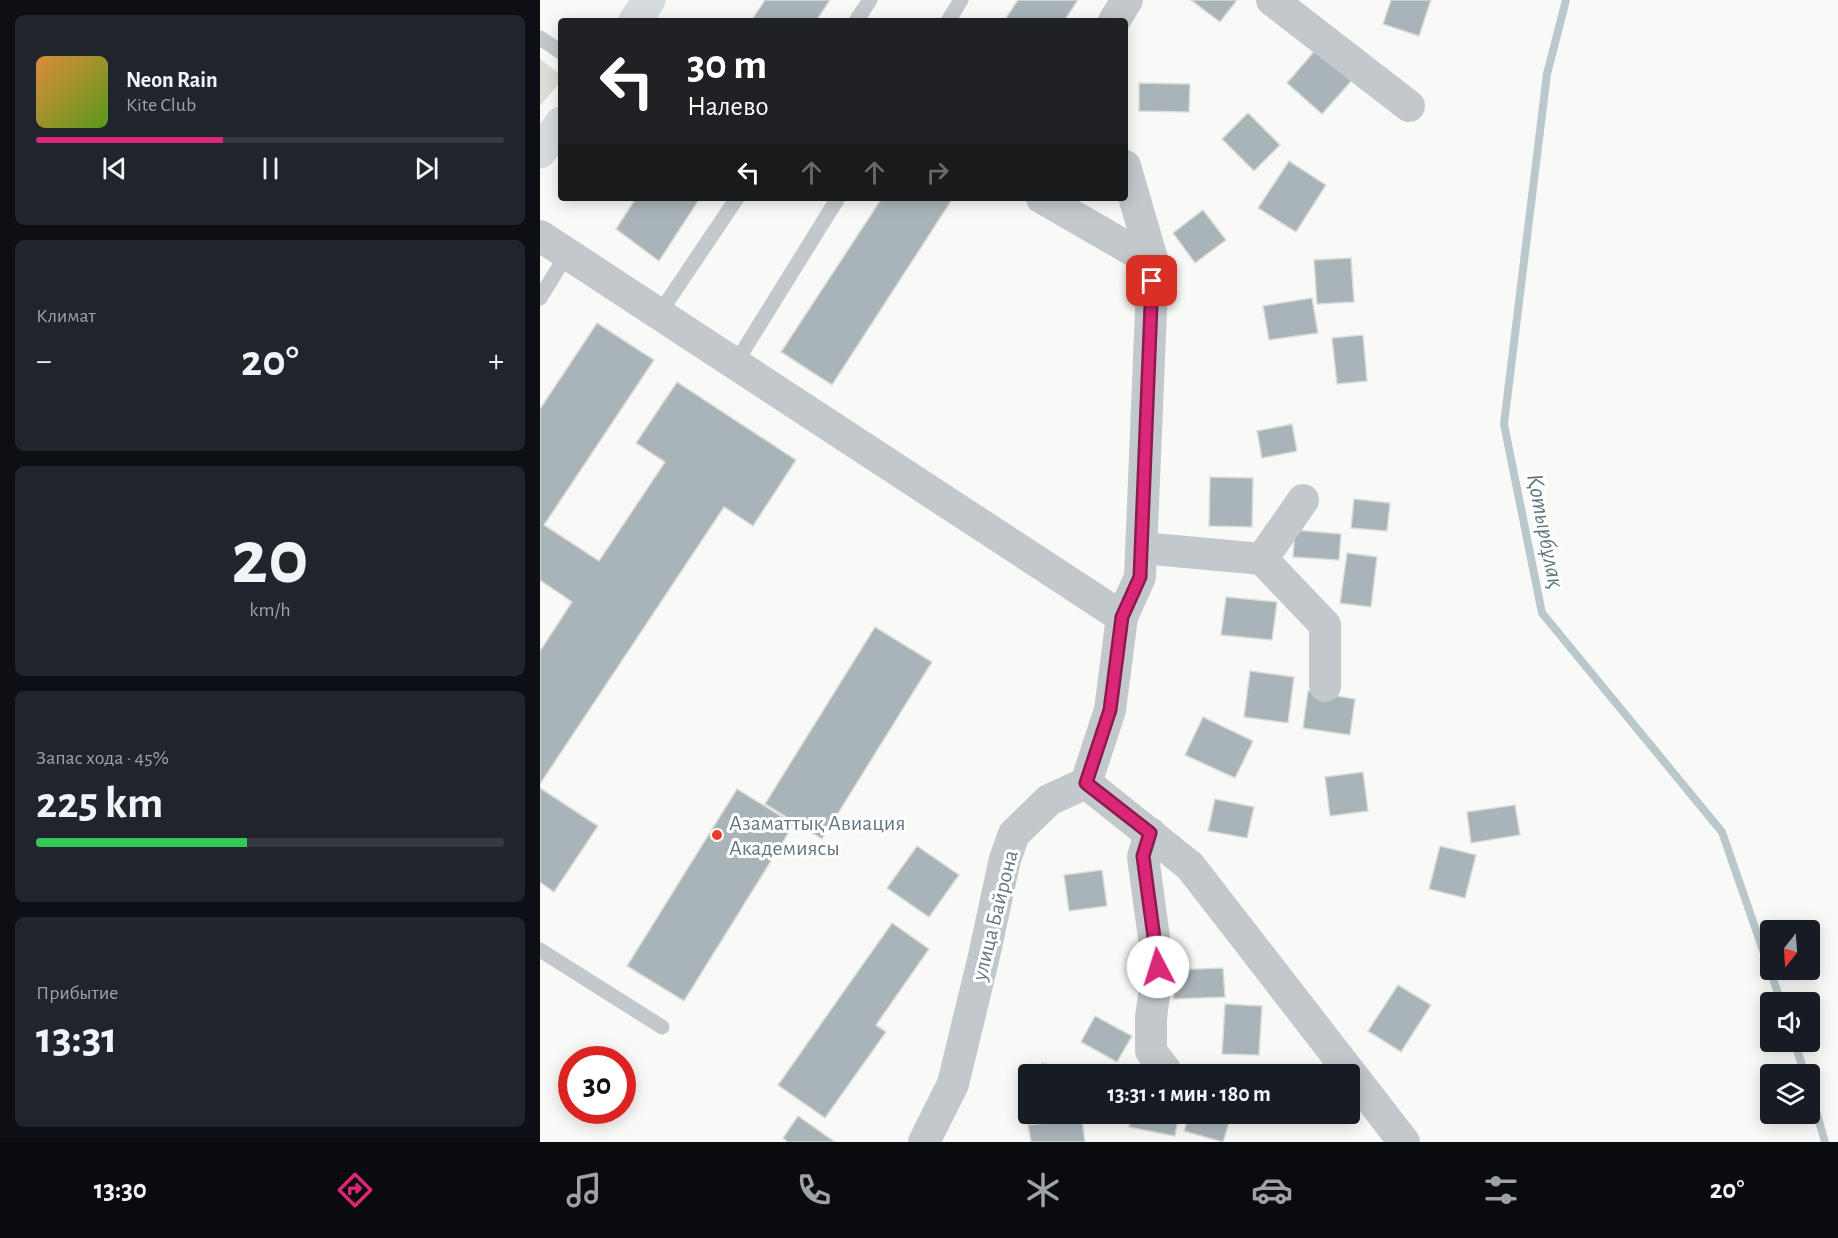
<!DOCTYPE html>
<html lang="ru">
<head>
<meta charset="utf-8">
<style>
	:root { --surface:#171b24; --page:#20242c; --text:#f1f3f6; --muted:#9ea1a6; --line:#363941; --accent:#db2777 }
	body { margin:0; font-family:"Alegreya Sans",sans-serif; background:var(--page); color:var(--text); height:100vh; display:flex; flex-direction:column; font-size:22px; white-space:nowrap }
	* { box-sizing:border-box; margin:0 }
	p { font-size:20px; color:var(--muted) }
	.icon { flex:none; width:33px; height:33px; fill:none; stroke:currentColor; stroke-width:2; stroke-linecap:round; stroke-linejoin:round }
	.map { position:relative; flex:1; overflow:hidden }
	.drawer { display:flex; flex-direction:column; gap:15px; padding:15px; background:#0d0f14; width:540px }
	.drawer>* { flex:none }
	.hud { position:absolute; left:18px; top:18px; width:570px; height:183px; border-radius:6px; box-shadow:0 3px 15px #0003; background:#202124; color:#fff; overflow:hidden }
	.needle { width:39px; rotate:197deg }
	.controls { position:absolute; left:1220px; top:920px; display:grid; gap:12px }
	.controls a { display:grid; place-items:center; width:60px; height:60px; border-radius:6px; background:var(--surface); box-shadow:0 3px 15px #0003; font-size:30px }
	.speed { position:absolute; left:18px; top:1046px; display:flex; gap:12px; font-size:30px; font-weight:700; text-align:center }
	.speed>* { display:grid; place-content:center; width:78px; height:78px; border-radius:50%; background:var(--surface); box-shadow:0 3px 15px #0003; line-height:1 }
	.speed .limit { border:9px solid #d22; background:#fff; color:#111 }
	.pin { position:absolute; display:grid; place-items:center; width:51px; height:51px; color:#fff; margin:-26px; border-radius:12px; box-shadow:0 3px 9px #0006 }
	.me { position:absolute; width:66px; margin:-33px; rotate:355deg; stroke-linejoin:round; filter:drop-shadow(0 0 4px #0008) }
	.turn { display:flex; align-items:center; gap:21px; height:126px; padding:0 30px; font-size:27px }
	.turn .icon { width:78px; height:78px; stroke-width:2.5 }
	.turn b { display:block; font-size:42px; line-height:51px }
	.lanes { display:flex; align-items:center; height:57px; padding:0 30px; background:#0003; justify-content:center; gap:30px; direction:ltr }
	.lanes .off { opacity:.35 }
	.big { font-size:45px; font-weight:700; line-height:1.1 }
	.drawer .widget { flex:1; display:flex; flex-direction:column; justify-content:center; gap:9px; min-width:0; padding:0 21px; border-radius:9px; background:var(--page) }
	.drawer .dial { align-items:center; gap:0 }
	.dial b { font-size:78px; line-height:1 }
	.song { display:flex; align-items:center; gap:18px }
	.cover { width:72px; height:72px; border-radius:9px; background:linear-gradient(135deg,hsl(30 70% 55%),hsl(90 70% 35%)) }
	.played { height:6px; border-radius:3px; background:linear-gradient(90deg,var(--accent) 40%,var(--line) 40%) }
	.keys { display:flex; justify-content:space-around; direction:ltr }
	.heat { display:flex; justify-content:space-between; align-items:center; font-size:33px; direction:ltr }
	.charge { height:9px; border-radius:4px; background:linear-gradient(90deg,#34c759 45%,var(--line) 0) }
	.trip { position:absolute; left:478px; top:1064px; width:342px; height:60px; border-radius:6px; background:var(--surface); box-shadow:0 3px 15px #0003; font-weight:700; line-height:60px; text-align:center }
	.tab-bar { display:flex; height:96px; justify-content:space-around; align-items:center; background:#090b0e; color:var(--muted) }
	.tab-bar .icon { width:42px; height:42px }
	.tab-bar .current { color:var(--accent) }
	.tab-bar b { font-size:27px; color:var(--text) }
	main { display:flex; flex:1; min-height:0 }
	.map>svg:first-child { display:block }
</style>
</head>
<body>
<main>
<section class="drawer">
<div class="widget">
<div class="song"><i class="cover"></i><div><b>Neon Rain</b><p>Kite Club</p></div></div>
<div class="played"></div>
<div class="keys"><svg class="icon" aria-label="previous" viewBox="0 0 24 24"><path d="M18 5L8 12l10 7zM5 5v14"/></svg><svg class="icon" aria-label="pause" viewBox="0 0 24 24"><path d="M8 5v14M16 5v14"/></svg><svg class="icon" aria-label="next" viewBox="0 0 24 24"><path d="M6 5l10 7-10 7zM19 5v14"/></svg></div>
</div>
<div class="widget"><p>Климат</p>
<div class="heat"><a>−</a><b class="big">20°</b><a>+</a></div>
</div>
<div class="widget dial"><b>20</b><p>km/h</p></div>
<div class="widget"><p>Запас хода · 45%</p><b class="big">225 km</b><div class="charge"></div></div>
<div class="widget"><p>Прибытие</p><b class="big">13:31</b></div>
</section>
<div class="map">
<svg width="1298" height="1142" viewBox="0 0 1298 1142">
	<rect width="100%" height="100%" fill="#f9f9f7"/>
	<polygon fill="#dadfd6" points="0,59 21,75 21,81 0,106"/>
	<g fill="none" stroke-linecap="round" stroke-linejoin="round">
		<g stroke="#bac8cb" stroke-width="8">
			<polyline points="1026,0 1007,74 964,424 1002,613 1182,832 1241,1002"/>
			<polyline points="1254,1041 1265,1074"/>
			<polyline points="1269,1087 1285,1142"/>
		</g>
	</g>
	<g fill="#a9b4b9" stroke="#dbdbd9" stroke-width="1.5">
		<polygon points="225,0 290,0 276,21 211,21"/>
		<polygon points="478,0 538,0 524,21 464,21"/>
		<polygon points="651,0 697,0 680,22"/>
		<polygon points="851,0 891,0 879,36 843,24"/>
		<polygon points="778,47 814,78 782,114 747,83"/>
		<polygon points="599,83 650,84 649,112 599,111"/>
		<polygon points="708,113 740,145 714,171 682,139"/>
		<polygon points="749,161 786,185 756,232 718,208"/>
		<polygon points="96,198 160,198 119,261 76,229"/>
		<polygon points="342,198 413,198 292,385 241,352"/>
		<polygon points="663,210 686,240 655,263 633,233"/>
		<polygon points="811,258 814,302 777,304 774,260"/>
		<polygon points="772,298 778,333 729,340 723,306"/>
		<polygon points="57,323 114,360 4,525 59,561 125,462 96,443 137,382 256,460 213,526 184,507 0,784 0,651 32,602 0,580 0,409"/>
		<polygon points="823,335 827,381 797,384 792,338"/>
		<polygon points="752,424 757,451 722,458 717,431"/>
		<polygon points="670,477 713,478 712,527 669,526"/>
		<polygon points="814,499 850,503 847,531 811,528"/>
		<polygon points="755,530 801,534 799,560 753,557"/>
		<polygon points="807,553 837,557 831,607 800,603"/>
		<polygon points="686,597 737,602 732,640 681,635"/>
		<polygon points="335,627 392,662 282,839 225,804"/>
		<polygon points="710,671 754,677 748,723 704,717"/>
		<polygon points="768,691 815,699 810,735 763,728"/>
		<polygon points="663,717 713,741 695,778 645,755"/>
		<polygon points="823,772 828,811 790,816 785,777"/>
		<polygon points="0,788 58,826 14,892 0,882"/>
		<polygon points="197,789 254,824 144,1001 87,966"/>
		<polygon points="675,799 714,807 707,838 668,831"/>
		<polygon points="975,805 980,835 931,843 927,812"/>
		<polygon points="377,846 419,875 389,917 347,888"/>
		<polygon points="900,846 936,855 925,898 889,889"/>
		<polygon points="562,870 567,906 529,911 524,875"/>
		<polygon points="352,923 389,949 336,1025 346,1032 285,1118 238,1085"/>
		<polygon points="683,968 685,997 634,999 632,970"/>
		<polygon points="858,985 891,1005 861,1052 828,1031"/>
		<polygon points="685,1004 722,1006 719,1055 682,1054"/>
		<polygon points="555,1016 592,1036 577,1062 541,1042"/>
		<polygon points="502,1063 539,1074 499,1074"/>
		<polygon points="591,1113 639,1113 635,1136 589,1127"/>
		<polygon points="650,1113 692,1113 683,1142 644,1131"/>
		<polygon points="258,1116 295,1142 248,1142 243,1138"/>
		<polygon points="542,1119 545,1142 491,1142 488,1125"/>
	</g>
	<g fill="none" stroke-linecap="round" stroke-linejoin="round">
		<g stroke="#c2c8cb" stroke-width="15">
			<polyline points="316,21 330,0"/>
			<polyline points="408,21 421,0"/>
			<polyline points="0,38 21,52"/>
			<polyline points="0,298 27,254"/>
			<polyline points="119,314 197,198"/>
			<polyline points="195,364 298,198"/>
			<polyline points="0,950 122,1027"/>
		</g>
		<g stroke="#c2c8cb" stroke-width="32">
			<polyline points="732,0 869,106"/>
			<polyline points="574,21 587,0"/>
			<polyline points="502,198 613,262"/>
			<polyline points="0,236 582,617"/>
			<polyline points="602,548 722,559 785,625 785,686"/>
			<polyline points="722,559 763,500"/>
			<polyline points="546,783 650,866 864,1142"/>
			<polyline points="610,833 603,857 618,967 611,1017 611,1051 626,1071"/>
			<polyline points="384,1142 413,1084 444,956 465,859 474,834 509,800 546,783 570,710 582,617 600,577 613,262 585,166"/>
		</g>
		<g stroke="#d6dbde" stroke-width="33">
			<polyline points="95,21 109,0"/>
			<polyline points="0,152 21,123"/>
		</g>
	</g>
	<g fill="none" stroke-linecap="round" stroke-linejoin="round">
		<g stroke="#8e194d" stroke-width="15">
			<polyline id="route" points="612,281 600,577 582,617 570,710 546,783 610,833 603,856 618,967"/>
		</g>
		<use href="#route" stroke="#db2777" stroke-width="10"/>
	</g>
	<circle fill="#e83e29" stroke="#fff" stroke-width="2" cx="177" cy="835" r="6"/>
	<g text-anchor="middle" stroke-width="6" stroke-linejoin="round" paint-order="stroke">
		<g font-size="22" fill="#647983" stroke="#fff" text-anchor="start">
			<text x="189" y="830">Азаматтық Авиация<tspan x="189" dy="25">Академиясы</tspan></text>
		</g>
		<g font-size="22" fill="#647983" stroke="#fff">
			<text transform="translate(454 915) rotate(-76)" y="8">улица Байрона</text>
		</g>
		<g font-size="24" font-style="italic" fill="#5e787c" stroke="#fff">
			<text transform="translate(1006 531) rotate(79)" y="8">Қотырбұлақ</text>
		</g>
	</g>
</svg>
<div class="controls">
<a><svg class="needle" viewBox="-14 -14 28 28"><path d="M0-13l5 13h-10z" fill="#e53935"/><path d="M0 13l5-13h-10z" fill="#9ea1a6"/></svg></a>
<a><svg class="icon" aria-label="sound" viewBox="0 0 24 24"><path d="M4 9h4l5-4v14l-5-4H4zM17 9q2 3 0 6"/></svg></a>
<a><svg class="icon" aria-label="layers" viewBox="0 0 24 24"><path d="M12 4l9 5-9 5-9-5zM3 14l9 5 9-5"/></svg></a>
</div>
<div class="speed"><div class="limit">30</div></div>
<div class="pin" style="left:612px;top:281px;background:#d93025"><svg class="icon" aria-label="arrive" viewBox="0 0 24 24"><path d="M6 21V4h12l-3 4 3 4H6"/></svg></div>
<svg class="me" style="left:618px;top:967px" viewBox="-20 -20 40 40"><circle r="19" fill="#fff"/><path d="M0-13L10 11 0 6-10 11z" fill="#db2777"/></svg>
<div class="trip">13:31 · 1 мин · 180 m</div>
<div class="hud">
<div class="turn"><svg class="icon" aria-label="left" viewBox="0 0 24 24"><path d="M17 20v-9H6M10 6l-5 5 5 5"/></svg><div><b>30 m</b>Налево</div></div>
<div class="lanes"><svg class="icon" aria-label="left" viewBox="0 0 24 24"><path d="M17 20v-9H6M10 6l-5 5 5 5"/></svg><svg class="icon off" aria-label="ahead" viewBox="0 0 24 24"><path d="M12 20V5M6 11l6-6 6 6"/></svg><svg class="icon off" aria-label="ahead" viewBox="0 0 24 24"><path d="M12 20V5M6 11l6-6 6 6"/></svg><svg class="icon off" aria-label="right" viewBox="0 0 24 24"><path d="M7 20v-9h11M14 6l5 5-5 5"/></svg></div>
</div>
</div>
</main>
<nav class="tab-bar">
<b>13:30</b>
<svg class="icon current" aria-label="directions" viewBox="0 0 24 24"><path d="M12 3l9 9-9 9-9-9zM9 14v-3h6M13 9l2 2-2 2"/></svg>
<svg class="icon" aria-label="music" viewBox="0 0 24 24"><path d="M9 18V5l10-2v13"/><circle cx="6" cy="18" r="3"/><circle cx="16" cy="16" r="3"/></svg>
<svg class="icon" aria-label="phone" viewBox="0 0 24 24"><path d="M5 4h4l2 5-3 2q2 4 5 5l2-3 5 2v4C11 20 4 13 5 4z"/></svg>
<svg class="icon" aria-label="climate" viewBox="0 0 24 24"><path d="M12 3v18M4 7l16 10M4 17L20 7"/></svg>
<svg class="icon" aria-label="car" viewBox="0 0 24 24"><path d="M5 17H2v-5l4-1 3-4h7l3 4 3 1v5h-3M9 17h6M6 11h13"/><circle cx="7" cy="17" r="2"/><circle cx="17" cy="17" r="2"/></svg>
<svg class="icon" aria-label="filters" viewBox="0 0 24 24"><path d="M4 7h16M4 17h16"/><circle cx="9" cy="7" r="2"/><circle cx="15" cy="17" r="2"/></svg>
<b>20°</b>
</nav>
</body>
</html>
